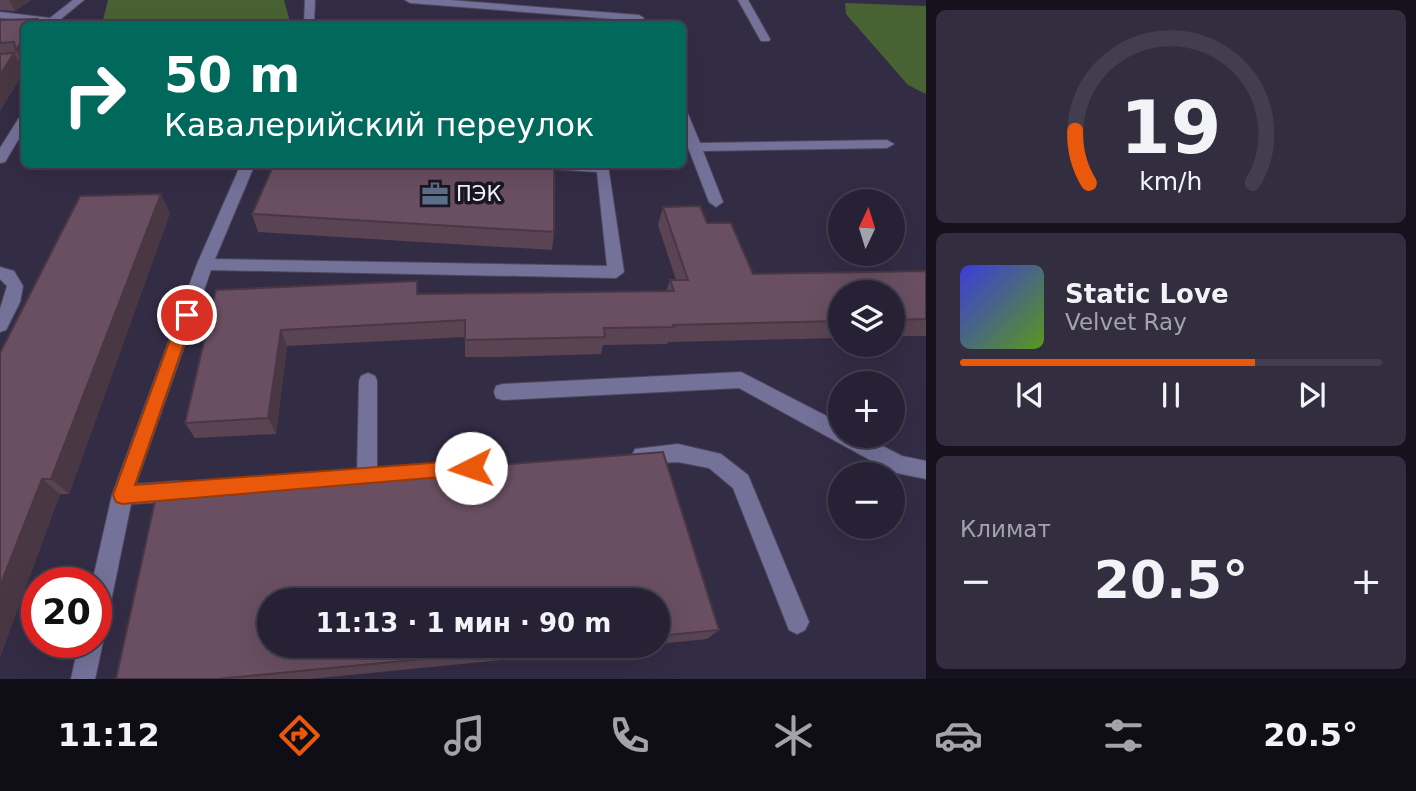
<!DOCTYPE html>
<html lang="ru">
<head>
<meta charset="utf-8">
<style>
	:root { --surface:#262134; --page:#322e40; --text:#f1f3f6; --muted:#a4a3ac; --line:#423e4f; --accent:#ea580c }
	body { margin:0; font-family:"DejaVu Sans",sans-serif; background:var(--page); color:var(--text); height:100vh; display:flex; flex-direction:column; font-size:26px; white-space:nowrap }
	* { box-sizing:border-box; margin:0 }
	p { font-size:23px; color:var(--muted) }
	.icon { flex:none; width:38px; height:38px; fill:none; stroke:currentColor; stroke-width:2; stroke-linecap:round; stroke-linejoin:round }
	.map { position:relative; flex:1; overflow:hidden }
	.sheet { display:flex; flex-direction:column; gap:10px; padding:10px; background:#15121d; width:490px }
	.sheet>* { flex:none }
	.top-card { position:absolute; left:21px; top:21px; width:665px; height:147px; border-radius:10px; box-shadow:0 7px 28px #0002,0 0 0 2px var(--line); background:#00695c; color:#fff; overflow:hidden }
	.needle { width:46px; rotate:4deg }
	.fabs { position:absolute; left:828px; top:189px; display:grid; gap:14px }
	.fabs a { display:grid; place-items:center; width:77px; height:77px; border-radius:50%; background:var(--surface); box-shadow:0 7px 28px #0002,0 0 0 2px var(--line); font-size:35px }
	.speed { position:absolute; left:21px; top:567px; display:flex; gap:14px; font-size:35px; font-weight:700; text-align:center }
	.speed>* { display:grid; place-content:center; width:91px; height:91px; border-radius:50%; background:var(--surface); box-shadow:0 7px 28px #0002,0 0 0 2px var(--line); line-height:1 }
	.speed .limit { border:10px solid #d22; background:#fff; color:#111 }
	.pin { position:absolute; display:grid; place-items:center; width:60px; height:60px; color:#fff; margin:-30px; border:4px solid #fff; border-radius:50%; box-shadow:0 2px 7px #0007 }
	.me { position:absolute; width:77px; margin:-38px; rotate:266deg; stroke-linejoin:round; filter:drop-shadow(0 0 5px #0008) }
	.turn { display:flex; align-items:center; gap:24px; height:147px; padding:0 28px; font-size:32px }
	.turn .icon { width:91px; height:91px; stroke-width:2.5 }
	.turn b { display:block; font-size:49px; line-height:60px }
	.big { font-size:52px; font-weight:700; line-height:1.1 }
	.sheet .card { flex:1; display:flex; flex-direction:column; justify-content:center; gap:10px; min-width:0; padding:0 24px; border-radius:10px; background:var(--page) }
	.sheet .dial { align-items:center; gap:0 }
	.dial svg { height:182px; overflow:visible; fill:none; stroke:var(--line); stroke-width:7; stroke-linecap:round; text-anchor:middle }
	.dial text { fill:var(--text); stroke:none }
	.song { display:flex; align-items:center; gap:21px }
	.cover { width:84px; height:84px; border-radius:10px; background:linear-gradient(135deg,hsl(240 70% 55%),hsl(90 70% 35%)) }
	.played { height:7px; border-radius:4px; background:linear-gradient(90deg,var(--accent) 70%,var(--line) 70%) }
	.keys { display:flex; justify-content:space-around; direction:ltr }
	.heat { display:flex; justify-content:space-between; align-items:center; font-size:38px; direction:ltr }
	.trip { position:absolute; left:257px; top:588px; width:413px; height:70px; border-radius:35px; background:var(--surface); box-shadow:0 7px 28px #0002,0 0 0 2px var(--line); font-weight:700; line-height:70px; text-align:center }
	.dock { display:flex; height:112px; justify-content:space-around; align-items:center; background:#0f0d15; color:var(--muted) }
	.dock .icon { width:49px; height:49px }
	.dock .active { color:var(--accent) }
	.dock b { font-size:32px; color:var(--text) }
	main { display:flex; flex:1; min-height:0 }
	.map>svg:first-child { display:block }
</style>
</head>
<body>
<main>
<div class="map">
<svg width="926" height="679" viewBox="0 0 926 679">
	<rect width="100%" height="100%" fill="#332c45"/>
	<g fill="#496233">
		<polygon points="108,0 284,0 289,18 286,24 102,24"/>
		<polygon points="845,3 926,6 926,94 908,85 846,14"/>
	</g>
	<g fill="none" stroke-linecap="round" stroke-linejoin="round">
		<g stroke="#4e485f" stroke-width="2">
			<g id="minor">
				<polygon points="73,0 84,0 56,23 0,18 0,12 50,18"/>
				<polygon points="305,0 315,0 314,24 304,24"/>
				<polygon points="405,0 449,0 639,15 644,18 639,21 410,3"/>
				<polygon points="738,0 748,0 770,39 769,41 761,41"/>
				<polygon points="24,63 24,69 0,70 0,64"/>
				<polygon points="682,110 688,114 700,143 887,140 894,144 887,148 703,151 723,202 716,207 709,202 682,132"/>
				<polygon points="24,117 24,130 5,162 0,163 0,148 19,118"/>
				<polygon points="241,164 255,164 215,259 607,266 597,172 538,168 531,164 608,165 624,272 616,278 211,270 136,484 178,481 185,484 188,491 185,498 178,501 131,504 108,616 104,624 96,628 96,583 92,583 112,495 197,264"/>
				<polygon points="0,267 14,271 23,286 20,302 6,330 0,332 0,309 7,286 0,279"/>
				<polygon points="741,372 840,423 840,436 863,436 902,456 926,461 926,479 892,472 739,388 503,400 496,398 494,392 496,386 503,384"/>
				<polygon points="368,373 375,376 377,381 377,476 374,483 367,485 360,483 357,476 359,381 361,376"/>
				<polygon points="678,444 721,454 748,475 809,622 805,630 797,634 789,630 733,488 709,468 678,462 642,464 635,461 632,455 635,449"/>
				<polygon points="96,632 103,642 95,679 71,679 79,642 96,642"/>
			</g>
		</g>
		<use href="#minor" fill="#75729a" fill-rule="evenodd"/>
	</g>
	<g fill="#5a4453">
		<polygon points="0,0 31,0 15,11 0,10"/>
		<polygon points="0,17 1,20 24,24 24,64 22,60 18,61 0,111"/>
		<polygon points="663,207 707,223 753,274 926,271 926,336 892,336 892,292 840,292 840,338 668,342 667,344 603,345 601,354 498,357 465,357 465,337 287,346 276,434 195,438 185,423 216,290 417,281 418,294 666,292 670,280 676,280 658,225"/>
		<polygon points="170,213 69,494 60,494 0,657 0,353"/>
		<polygon points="252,214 554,232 552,250 258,232"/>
		<polygon points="663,452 719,630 707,639 658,644 658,600 270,600 270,646 644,646 309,679 116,679 157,492"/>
	</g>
	<g fill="#4a3744">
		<polygon points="9,0 31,0 15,11"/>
		<polygon points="24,38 24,64 16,50"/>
		<polygon points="14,53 24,72 0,111 0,75"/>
		<polygon points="161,194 170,213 69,494 51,479"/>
		<polygon points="281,330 287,346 276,434 268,418"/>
		<polygon points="42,479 60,494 0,657 0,586"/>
	</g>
	<g fill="#694f61" stroke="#4a3744" stroke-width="2">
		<polygon points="37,19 33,24 24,24 24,38 16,50 14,42 0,43 0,20"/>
		<polygon points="14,53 0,75 0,54"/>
		<polygon points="274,164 554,164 554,232 252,214"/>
		<polygon points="161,194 51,479 42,479 0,586 0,353 80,196"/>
		<polygon points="700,206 707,223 731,223 753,274 926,271 926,319 892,320 892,292 840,292 840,321 673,325 674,327 604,328 605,337 465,340 465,320 281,330 268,418 185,423 216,290 417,281 417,294 674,291 670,280 688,280 663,207"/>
		<polygon points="663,452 719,630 658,636 658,600 270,600 270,646 555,646 217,679 116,679 157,492"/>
	</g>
	<polygon fill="#ea580c" stroke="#983908" stroke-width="2" points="187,309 194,315 135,485 471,460 477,462 480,468 477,474 122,504 116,502 113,495 179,315"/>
	<defs>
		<g id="office-bare" transform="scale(2.1)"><path d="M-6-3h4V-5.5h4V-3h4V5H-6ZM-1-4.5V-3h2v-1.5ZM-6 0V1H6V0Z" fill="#5c6f8a" stroke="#1a1722" stroke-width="2.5" paint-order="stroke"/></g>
	</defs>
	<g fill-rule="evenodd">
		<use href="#office-bare" x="435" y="194"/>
	</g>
	<g text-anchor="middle" stroke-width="7" stroke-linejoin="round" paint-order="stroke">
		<g font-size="21" fill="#f5f2ff" stroke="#1a1722" text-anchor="start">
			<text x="456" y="201">ПЭК</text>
		</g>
	</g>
</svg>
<div class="fabs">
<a><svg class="needle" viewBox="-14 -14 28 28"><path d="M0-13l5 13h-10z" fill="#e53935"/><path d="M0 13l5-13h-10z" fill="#a4a3ac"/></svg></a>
<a><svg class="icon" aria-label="layers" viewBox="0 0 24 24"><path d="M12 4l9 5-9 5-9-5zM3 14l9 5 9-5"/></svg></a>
<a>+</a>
<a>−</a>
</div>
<div class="speed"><div class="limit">20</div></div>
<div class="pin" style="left:187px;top:315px;background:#d93025"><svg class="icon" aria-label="arrive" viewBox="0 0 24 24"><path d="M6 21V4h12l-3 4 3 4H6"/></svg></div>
<svg class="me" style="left:471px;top:468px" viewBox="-20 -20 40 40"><circle r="19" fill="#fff"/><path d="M0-13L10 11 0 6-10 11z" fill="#ea580c"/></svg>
<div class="trip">11:13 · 1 мин · 90 m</div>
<div class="top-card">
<div class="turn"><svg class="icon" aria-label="right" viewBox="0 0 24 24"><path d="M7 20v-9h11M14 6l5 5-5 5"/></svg><div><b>50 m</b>Кавалерийский переулок</div></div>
</div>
</div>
<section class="sheet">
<div class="card dial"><svg viewBox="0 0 100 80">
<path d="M14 69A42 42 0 1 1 86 69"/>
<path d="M14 69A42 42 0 0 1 8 46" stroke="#ea580c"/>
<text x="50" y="56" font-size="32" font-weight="700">19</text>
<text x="50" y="72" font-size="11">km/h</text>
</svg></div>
<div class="card">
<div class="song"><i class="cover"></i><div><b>Static Love</b><p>Velvet Ray</p></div></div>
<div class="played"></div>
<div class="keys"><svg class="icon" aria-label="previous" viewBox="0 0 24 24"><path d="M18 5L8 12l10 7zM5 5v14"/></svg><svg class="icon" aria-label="pause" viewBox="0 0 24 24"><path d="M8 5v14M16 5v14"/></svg><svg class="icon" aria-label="next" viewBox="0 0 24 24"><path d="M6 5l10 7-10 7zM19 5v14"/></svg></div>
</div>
<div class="card"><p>Климат</p>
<div class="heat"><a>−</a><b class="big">20.5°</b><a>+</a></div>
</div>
</section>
</main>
<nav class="dock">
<b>11:12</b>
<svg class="icon active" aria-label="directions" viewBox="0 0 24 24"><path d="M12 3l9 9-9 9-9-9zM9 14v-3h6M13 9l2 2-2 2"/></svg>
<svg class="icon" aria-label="music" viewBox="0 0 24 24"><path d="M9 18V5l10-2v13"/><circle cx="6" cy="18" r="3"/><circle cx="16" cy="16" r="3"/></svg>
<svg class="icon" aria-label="phone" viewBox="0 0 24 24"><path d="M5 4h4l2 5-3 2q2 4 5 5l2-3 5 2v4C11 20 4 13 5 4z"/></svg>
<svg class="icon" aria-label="climate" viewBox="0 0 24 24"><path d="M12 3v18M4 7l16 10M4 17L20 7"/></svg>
<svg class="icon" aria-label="car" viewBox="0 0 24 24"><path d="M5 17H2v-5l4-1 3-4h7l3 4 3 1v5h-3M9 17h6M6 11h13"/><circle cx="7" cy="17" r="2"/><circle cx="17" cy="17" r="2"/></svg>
<svg class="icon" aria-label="filters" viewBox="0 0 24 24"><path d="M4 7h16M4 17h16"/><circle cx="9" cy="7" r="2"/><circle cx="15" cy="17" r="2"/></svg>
<b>20.5°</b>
</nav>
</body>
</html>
